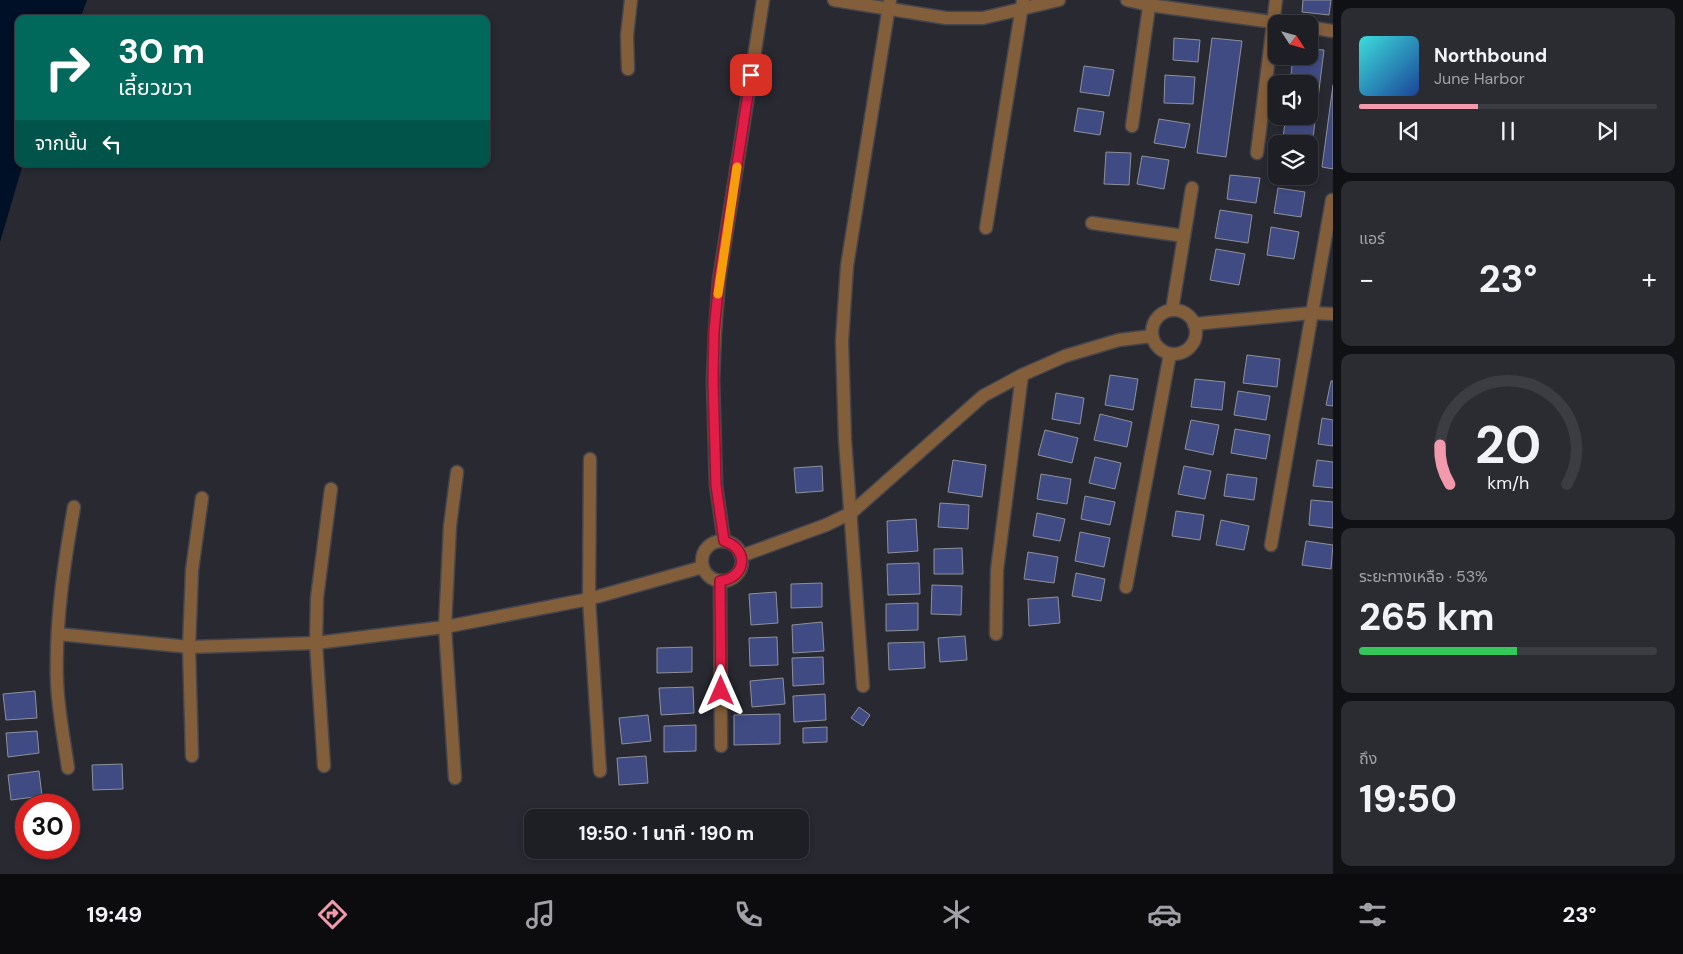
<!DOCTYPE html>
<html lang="th">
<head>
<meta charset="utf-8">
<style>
	:root { --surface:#1e1f25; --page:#2b2c32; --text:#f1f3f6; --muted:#a1a2a7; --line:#3c3d42; --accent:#f29aac }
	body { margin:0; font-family:"DM Sans","Noto Sans Thai",sans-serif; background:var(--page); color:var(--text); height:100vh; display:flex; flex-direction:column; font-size:19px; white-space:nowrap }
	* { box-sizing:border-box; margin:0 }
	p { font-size:16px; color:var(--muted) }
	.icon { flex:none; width:28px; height:28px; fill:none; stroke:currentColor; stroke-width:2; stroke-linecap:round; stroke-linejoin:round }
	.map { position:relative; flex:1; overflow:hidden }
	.drawer { display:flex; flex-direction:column; gap:8px; padding:8px; background:#101114; width:350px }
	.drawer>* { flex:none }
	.guide { position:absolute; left:15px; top:15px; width:475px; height:152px; border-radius:10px; box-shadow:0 2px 8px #0003,0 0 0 1px var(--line); background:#00695c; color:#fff; overflow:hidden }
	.needle { width:32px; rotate:126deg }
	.tools { position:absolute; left:1268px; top:15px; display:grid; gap:10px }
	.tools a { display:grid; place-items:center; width:50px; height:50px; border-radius:10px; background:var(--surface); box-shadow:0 2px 8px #0003,0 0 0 1px var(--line); font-size:25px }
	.speed { position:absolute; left:15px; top:794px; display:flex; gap:10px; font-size:25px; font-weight:700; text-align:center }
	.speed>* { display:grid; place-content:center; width:65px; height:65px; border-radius:50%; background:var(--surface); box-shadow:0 2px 8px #0003,0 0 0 1px var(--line); line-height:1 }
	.speed .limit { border:8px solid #d22; background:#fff; color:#111 }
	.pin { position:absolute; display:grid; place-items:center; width:42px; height:42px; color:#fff; margin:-21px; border-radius:10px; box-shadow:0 2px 8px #0006 }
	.me { position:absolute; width:55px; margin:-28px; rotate:0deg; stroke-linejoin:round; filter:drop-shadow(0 0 4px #0008) }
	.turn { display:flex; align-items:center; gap:18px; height:105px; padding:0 20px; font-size:22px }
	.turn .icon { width:65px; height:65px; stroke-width:2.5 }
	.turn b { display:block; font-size:35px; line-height:42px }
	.then { display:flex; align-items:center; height:48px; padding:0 20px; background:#0003; gap:10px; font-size:19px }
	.big { font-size:38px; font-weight:700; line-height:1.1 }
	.drawer .card { flex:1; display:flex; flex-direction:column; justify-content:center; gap:8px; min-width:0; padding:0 18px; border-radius:10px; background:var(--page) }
	.drawer .dial { align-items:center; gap:0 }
	.dial svg { height:130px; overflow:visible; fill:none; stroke:var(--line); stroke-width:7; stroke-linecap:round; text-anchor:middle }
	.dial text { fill:var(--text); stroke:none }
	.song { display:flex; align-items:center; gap:15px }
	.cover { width:60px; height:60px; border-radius:8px; background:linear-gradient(135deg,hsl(180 70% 55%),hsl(220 70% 35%)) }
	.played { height:5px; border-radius:2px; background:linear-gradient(90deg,var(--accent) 40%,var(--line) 40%) }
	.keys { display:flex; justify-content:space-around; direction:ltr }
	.heat { display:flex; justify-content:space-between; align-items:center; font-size:28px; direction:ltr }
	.charge { height:8px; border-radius:4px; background:linear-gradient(90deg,#34c759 53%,var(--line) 0) }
	.trip { position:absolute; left:524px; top:809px; width:285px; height:50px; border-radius:10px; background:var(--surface); box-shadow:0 2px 8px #0003,0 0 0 1px var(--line); font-weight:700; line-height:50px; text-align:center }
	.tabs { display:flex; height:80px; justify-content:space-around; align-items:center; background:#0c0c0f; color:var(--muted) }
	.tabs .icon { width:35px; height:35px }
	.tabs .selected { color:var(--accent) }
	.tabs b { font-size:22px; color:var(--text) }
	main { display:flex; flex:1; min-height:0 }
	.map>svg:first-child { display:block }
</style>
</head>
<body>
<main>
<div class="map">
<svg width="1333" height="874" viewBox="0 0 1333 874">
	<rect width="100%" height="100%" fill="#282931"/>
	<polygon fill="#001027" points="0,0 87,0 80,19 19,19 19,164 23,164 0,242"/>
	<g fill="#404b83" stroke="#8e919a">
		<polygon points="1303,0 1331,0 1329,15 1302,12"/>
		<polygon points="1174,38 1200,40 1198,62 1173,60"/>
		<polygon points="1212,38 1242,41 1226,157 1197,153"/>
		<polygon points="1309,49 1324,50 1310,162 1309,162 1309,144 1282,144 1286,116 1309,116 1309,84 1290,84 1293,56 1309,56"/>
		<polygon points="1084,66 1114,70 1109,96 1080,92"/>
		<polygon points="1165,75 1195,77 1193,104 1164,103"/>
		<polygon points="1333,85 1333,169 1322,167"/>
		<polygon points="1078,108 1104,112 1100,135 1074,131"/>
		<polygon points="1159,119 1190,124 1185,148 1154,143"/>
		<polygon points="1106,152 1131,153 1129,185 1104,184"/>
		<polygon points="1142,156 1169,160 1164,189 1137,184"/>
		<polygon points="1230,175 1260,178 1256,203 1227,199"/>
		<polygon points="1278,188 1305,192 1301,217 1274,213"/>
		<polygon points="1220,210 1252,215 1248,243 1215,238"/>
		<polygon points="1271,227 1299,232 1294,259 1267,255"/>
		<polygon points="1216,249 1245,254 1239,285 1210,280"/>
		<polygon points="1247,355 1280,359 1277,387 1243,383"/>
		<polygon points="1110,375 1138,379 1133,410 1105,405"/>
		<polygon points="1195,379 1225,382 1222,410 1191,407"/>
		<polygon points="1331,381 1333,381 1333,406 1326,405"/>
		<polygon points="1238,391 1270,396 1266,420 1234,415"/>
		<polygon points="1056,393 1084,398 1080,424 1052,419"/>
		<polygon points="1100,414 1132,422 1127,447 1094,440"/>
		<polygon points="1322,418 1333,420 1333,446 1318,444"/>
		<polygon points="1191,420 1219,425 1213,455 1185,449"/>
		<polygon points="1235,429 1270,435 1266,459 1231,453"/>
		<polygon points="1045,430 1078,438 1072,463 1038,455"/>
		<polygon points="1095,457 1121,463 1115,489 1089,483"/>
		<polygon points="953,460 986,465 982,497 948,492"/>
		<polygon points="1317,460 1333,462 1333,488 1313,486"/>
		<polygon points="822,466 823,491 796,493 794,468"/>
		<polygon points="1184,466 1211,471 1205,499 1178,494"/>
		<polygon points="1041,474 1071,479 1067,504 1037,499"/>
		<polygon points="1227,474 1257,478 1254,500 1224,496"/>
		<polygon points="1085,496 1115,502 1110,525 1081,519"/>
		<polygon points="1311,500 1333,502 1333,528 1309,525"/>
		<polygon points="940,503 969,505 968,529 938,527"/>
		<polygon points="1176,511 1204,515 1200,540 1172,536"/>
		<polygon points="1037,513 1065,519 1060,541 1033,536"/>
		<polygon points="916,519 918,551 888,553 887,521"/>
		<polygon points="1221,520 1249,526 1244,550 1216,545"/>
		<polygon points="1080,532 1110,538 1104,567 1075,561"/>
		<polygon points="1306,541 1333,545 1331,569 1302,565"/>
		<polygon points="962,548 963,574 934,574 934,549"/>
		<polygon points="1028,552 1058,557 1054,583 1024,579"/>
		<polygon points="919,563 920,594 888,595 887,564"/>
		<polygon points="1076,573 1105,579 1101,601 1072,596"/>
		<polygon points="822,583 822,607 791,608 791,584"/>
		<polygon points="932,585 962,586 961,615 931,614"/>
		<polygon points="776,592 778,623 751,625 749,594"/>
		<polygon points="1058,597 1060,623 1029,626 1028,599"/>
		<polygon points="918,603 918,630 886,631 886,604"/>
		<polygon points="822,622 824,651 793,653 792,625"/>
		<polygon points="965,636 967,660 940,662 938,638"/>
		<polygon points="777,637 778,665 750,666 749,638"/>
		<polygon points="924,642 925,668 889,670 888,643"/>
		<polygon points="692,647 692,672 657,673 657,648"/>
		<polygon points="823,657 824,684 793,686 792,658"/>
		<polygon points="783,678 785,704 752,707 750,681"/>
		<polygon points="693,687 694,713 661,715 659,688"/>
		<polygon points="35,691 37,718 6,720 3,694"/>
		<polygon points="825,694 826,720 794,722 793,696"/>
		<polygon points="859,707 870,715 863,726 851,718"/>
		<polygon points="780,714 780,744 734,745 734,715"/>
		<polygon points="648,715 651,741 622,744 619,718"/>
		<polygon points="696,725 696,751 664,752 664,726"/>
		<polygon points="827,727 827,742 803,743 803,728"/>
		<polygon points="37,731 39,753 8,757 6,733"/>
		<polygon points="646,756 648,783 619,785 617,758"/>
		<polygon points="122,764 123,789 93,790 92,765"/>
		<polygon points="39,771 42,796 11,800 8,775"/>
	</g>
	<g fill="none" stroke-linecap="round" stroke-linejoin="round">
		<g stroke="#45464d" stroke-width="15">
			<g id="minor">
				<polyline points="834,0 946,18 983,18 1059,0"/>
				<polyline points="1127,0 1149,5 1287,24"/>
				<polyline points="1309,27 1333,31"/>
				<polyline points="628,69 627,35 631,0"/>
				<polyline points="1132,126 1150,0"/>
				<polyline points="1257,153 1276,0"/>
				<polyline points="1092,223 1184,236"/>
				<polyline points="986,228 1023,0"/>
				<polyline points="1172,310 1192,188"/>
				<circle cx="1174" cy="332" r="22"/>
				<polyline points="1194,324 1311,313 1333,314"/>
				<polyline points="590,459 589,599 600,771"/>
				<polyline points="724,541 716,485 713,380 715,332 719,280 763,0"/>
				<circle cx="722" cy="561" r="20"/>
				<polyline points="1271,545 1332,200"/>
				<polyline points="741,556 826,525 851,513 983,396 1022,375 1065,356 1119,340 1152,336"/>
				<polyline points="720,581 721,746"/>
				<polyline points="1126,587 1170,354"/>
				<polyline points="58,634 189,647 316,643 445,627 589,599 703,567"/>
				<polyline points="996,634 997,570 1022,375"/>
				<polyline points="863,686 845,440 842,341 847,266 890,0"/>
				<polyline points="192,756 189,647 192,570 202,498"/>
				<polyline points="324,766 316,643 317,598 331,489"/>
				<path d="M68 768C64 739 58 710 57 681 55 623 64 564 74 507"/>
				<polyline points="455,778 445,627 450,526 457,472"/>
			</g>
		</g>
		<use href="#minor" stroke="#835e3b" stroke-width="12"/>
	</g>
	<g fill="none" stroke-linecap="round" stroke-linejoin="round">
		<g stroke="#92132f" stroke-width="12">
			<path id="route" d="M721 691 720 581C746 578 750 549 724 541L716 485 713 380 714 332 719 280 751 75"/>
		</g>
		<use href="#route" stroke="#e11d48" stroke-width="9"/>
		<polyline stroke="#f59e0b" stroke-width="9" points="718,294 737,167"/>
	</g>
</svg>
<div class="tools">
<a><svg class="needle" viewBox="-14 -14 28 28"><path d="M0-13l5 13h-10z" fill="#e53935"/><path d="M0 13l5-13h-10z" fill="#a1a2a7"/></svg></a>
<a><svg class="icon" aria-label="sound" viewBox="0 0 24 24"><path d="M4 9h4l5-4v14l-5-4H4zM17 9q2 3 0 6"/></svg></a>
<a><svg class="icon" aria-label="layers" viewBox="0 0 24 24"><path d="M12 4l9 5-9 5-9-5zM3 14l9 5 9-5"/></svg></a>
</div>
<div class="speed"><div class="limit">30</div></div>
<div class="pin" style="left:751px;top:75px;background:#d93025"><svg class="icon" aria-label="arrive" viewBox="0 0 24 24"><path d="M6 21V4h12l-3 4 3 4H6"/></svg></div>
<svg class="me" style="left:721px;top:691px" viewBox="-20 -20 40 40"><path d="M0-17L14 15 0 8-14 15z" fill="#e11d48" stroke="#fff" stroke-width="4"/></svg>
<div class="trip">19:50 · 1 นาที · 190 m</div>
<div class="guide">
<div class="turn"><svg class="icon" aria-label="right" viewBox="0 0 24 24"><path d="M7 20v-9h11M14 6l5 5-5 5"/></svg><div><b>30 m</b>เลี้ยวขวา</div></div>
<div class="then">จากนั้น<svg class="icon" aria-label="left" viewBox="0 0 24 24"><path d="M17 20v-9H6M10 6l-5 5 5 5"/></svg></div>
</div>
</div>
<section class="drawer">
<div class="card">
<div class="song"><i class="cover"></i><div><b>Northbound</b><p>June Harbor</p></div></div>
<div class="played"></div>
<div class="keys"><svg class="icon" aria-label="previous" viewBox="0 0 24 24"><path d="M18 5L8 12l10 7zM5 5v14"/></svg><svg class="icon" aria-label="pause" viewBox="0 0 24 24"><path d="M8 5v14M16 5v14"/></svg><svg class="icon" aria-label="next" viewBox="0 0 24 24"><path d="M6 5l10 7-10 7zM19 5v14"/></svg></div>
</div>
<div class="card"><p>แอร์</p>
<div class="heat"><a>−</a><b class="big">23°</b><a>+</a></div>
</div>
<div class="card dial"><svg viewBox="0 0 100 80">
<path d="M14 69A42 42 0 1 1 86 69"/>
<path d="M14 69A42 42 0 0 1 8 45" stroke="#f29aac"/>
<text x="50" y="56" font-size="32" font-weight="700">20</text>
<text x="50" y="72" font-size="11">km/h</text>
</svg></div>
<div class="card"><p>ระยะทางเหลือ · 53%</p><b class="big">265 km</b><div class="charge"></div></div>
<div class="card"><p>ถึง</p><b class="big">19:50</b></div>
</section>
</main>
<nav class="tabs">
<b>19:49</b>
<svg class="icon selected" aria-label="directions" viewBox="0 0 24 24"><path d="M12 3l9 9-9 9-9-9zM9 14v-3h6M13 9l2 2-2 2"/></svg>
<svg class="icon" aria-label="music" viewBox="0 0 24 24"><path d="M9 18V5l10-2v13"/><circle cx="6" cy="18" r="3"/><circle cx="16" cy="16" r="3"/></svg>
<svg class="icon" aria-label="phone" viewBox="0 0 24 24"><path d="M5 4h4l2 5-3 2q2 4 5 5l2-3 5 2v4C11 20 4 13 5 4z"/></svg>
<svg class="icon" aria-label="climate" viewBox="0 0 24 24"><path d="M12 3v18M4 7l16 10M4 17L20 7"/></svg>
<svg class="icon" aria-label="car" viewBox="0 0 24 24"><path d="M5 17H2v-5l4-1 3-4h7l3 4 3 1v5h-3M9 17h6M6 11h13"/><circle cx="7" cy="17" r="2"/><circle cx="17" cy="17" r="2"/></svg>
<svg class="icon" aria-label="filters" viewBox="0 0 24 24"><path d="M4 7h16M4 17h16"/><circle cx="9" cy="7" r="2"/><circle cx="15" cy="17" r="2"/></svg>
<b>23°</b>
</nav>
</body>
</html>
